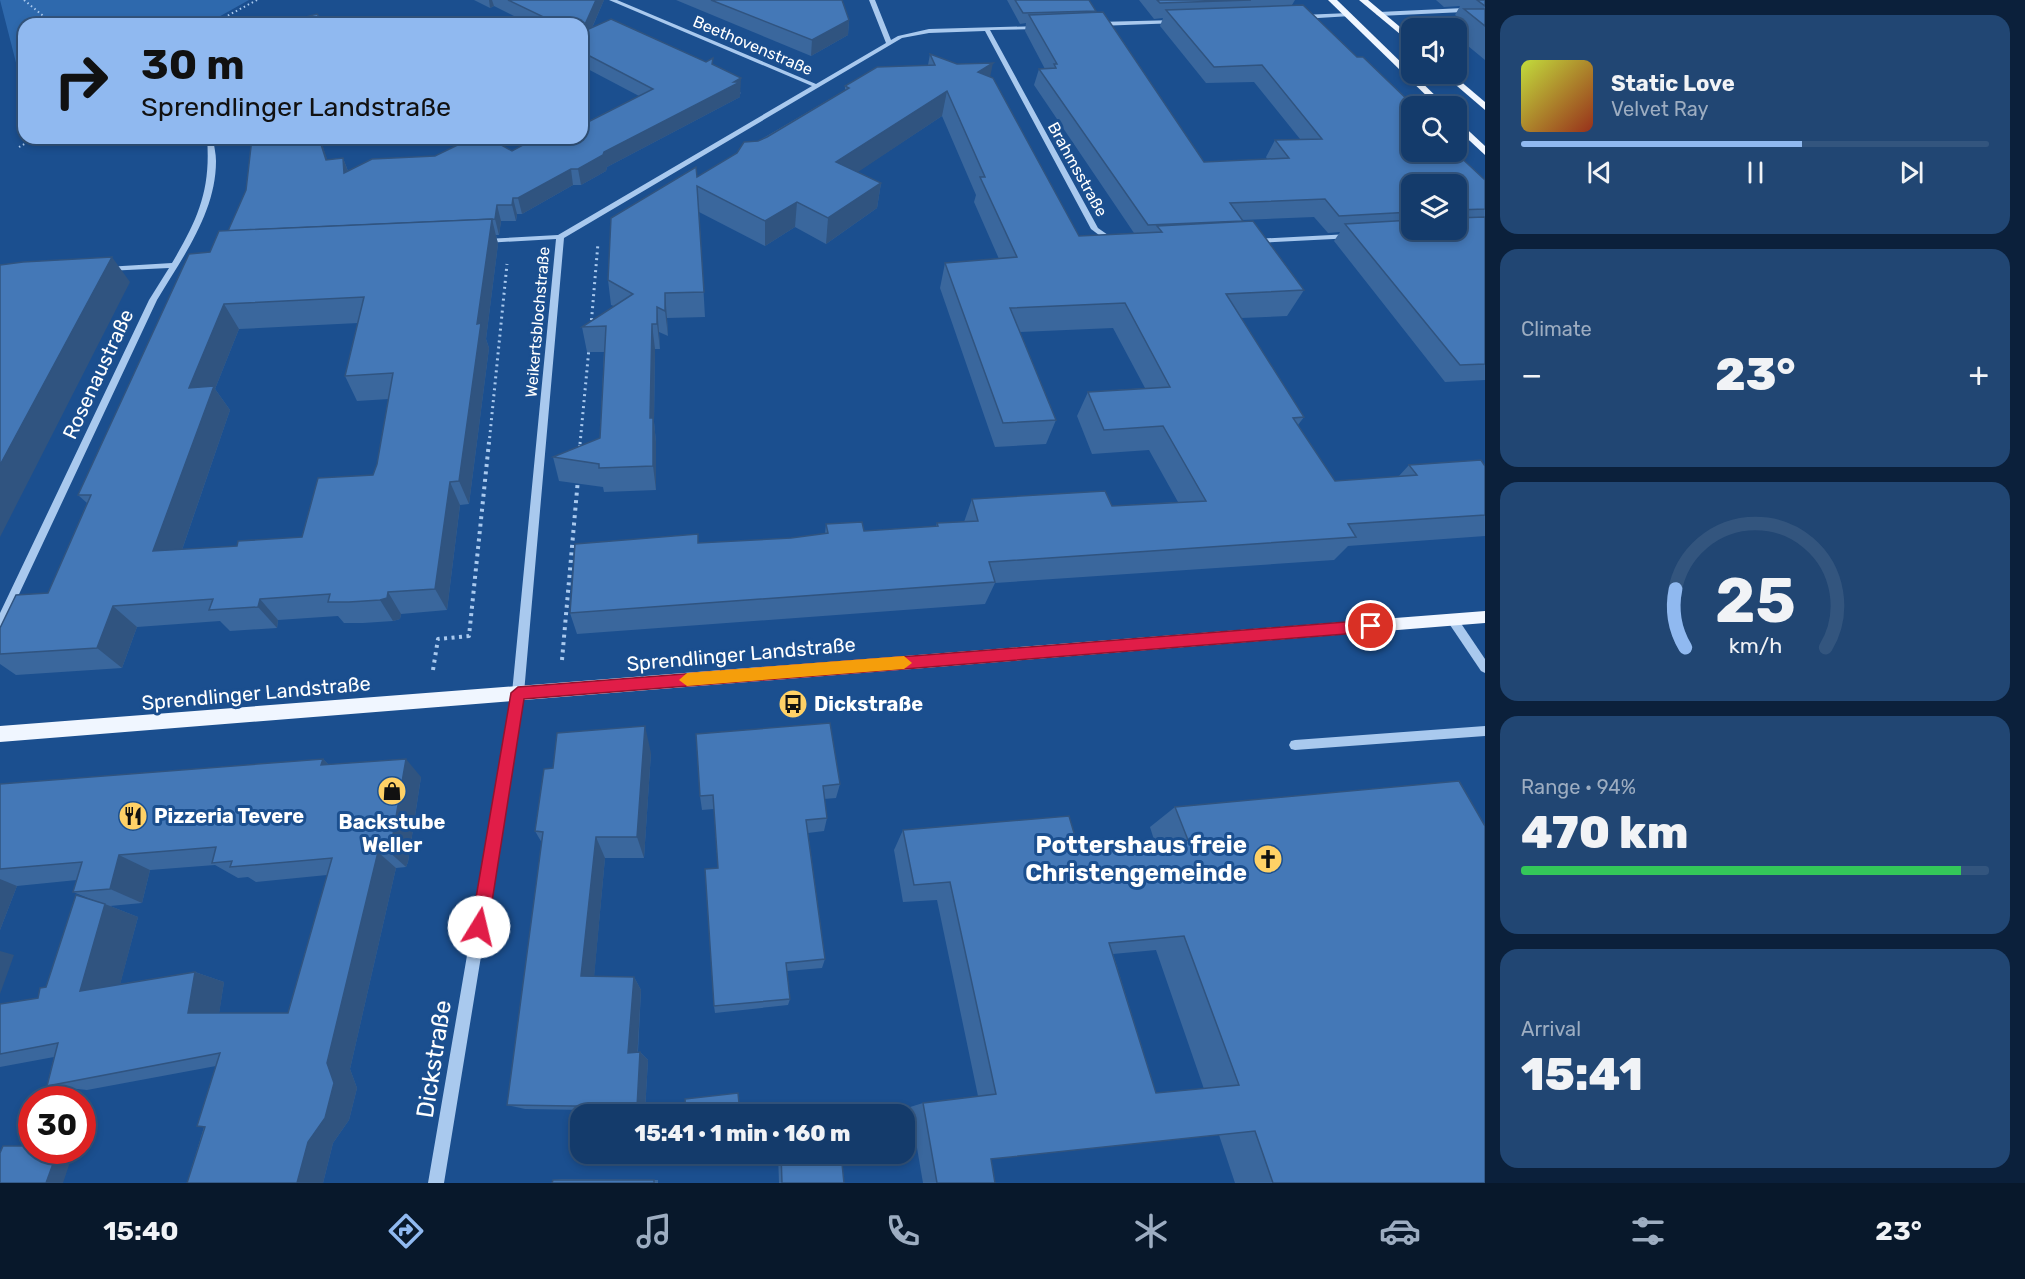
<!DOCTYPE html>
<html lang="en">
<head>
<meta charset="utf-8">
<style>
	:root { --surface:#143b6b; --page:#214673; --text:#f1f3f6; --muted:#9dadc1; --line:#33557e; --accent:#90b9f0 }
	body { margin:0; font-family:Rubik,sans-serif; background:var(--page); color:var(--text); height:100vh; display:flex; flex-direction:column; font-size:22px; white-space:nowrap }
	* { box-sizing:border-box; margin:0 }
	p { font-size:20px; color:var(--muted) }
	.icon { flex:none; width:33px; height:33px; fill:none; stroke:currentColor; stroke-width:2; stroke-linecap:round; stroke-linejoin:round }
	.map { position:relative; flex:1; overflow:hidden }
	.drawer { display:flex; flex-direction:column; gap:15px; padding:15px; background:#0b203b; width:540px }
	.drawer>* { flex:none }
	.guide { position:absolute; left:18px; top:18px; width:570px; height:126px; border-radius:18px; box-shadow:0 3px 9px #0003,0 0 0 2px var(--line); background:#90b9f0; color:#111; overflow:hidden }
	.buttons { position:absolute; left:1401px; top:18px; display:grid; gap:12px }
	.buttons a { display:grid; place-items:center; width:66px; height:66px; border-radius:12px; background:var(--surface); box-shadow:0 3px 9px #0003,0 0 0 2px var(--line); font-size:30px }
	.speed { position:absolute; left:18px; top:1086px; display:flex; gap:12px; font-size:30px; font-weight:700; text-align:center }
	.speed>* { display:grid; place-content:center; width:78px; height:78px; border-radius:50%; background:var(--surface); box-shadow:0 3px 9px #0003,0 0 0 2px var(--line); line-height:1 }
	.speed .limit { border:9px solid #d22; background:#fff; color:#111 }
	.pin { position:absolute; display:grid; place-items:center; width:51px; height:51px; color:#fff; margin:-26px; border:3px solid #fff; border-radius:50%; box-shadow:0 2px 6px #0007 }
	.me { position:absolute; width:66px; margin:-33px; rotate:9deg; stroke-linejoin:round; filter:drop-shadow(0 0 4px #0008) }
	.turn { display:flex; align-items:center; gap:21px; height:126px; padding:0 24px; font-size:27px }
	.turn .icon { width:78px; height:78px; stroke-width:2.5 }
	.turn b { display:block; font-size:42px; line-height:51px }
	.big { font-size:45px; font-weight:800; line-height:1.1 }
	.drawer .widget { flex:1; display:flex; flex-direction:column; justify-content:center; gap:9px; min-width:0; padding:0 21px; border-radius:18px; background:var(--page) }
	.drawer .dial { align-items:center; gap:0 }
	.dial svg { height:156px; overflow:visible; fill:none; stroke:var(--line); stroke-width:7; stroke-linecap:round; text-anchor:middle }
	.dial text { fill:var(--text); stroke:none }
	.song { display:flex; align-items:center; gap:18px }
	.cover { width:72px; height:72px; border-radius:9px; background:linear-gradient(135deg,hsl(70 70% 55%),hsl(10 70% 35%)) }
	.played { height:6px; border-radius:3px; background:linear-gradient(90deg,var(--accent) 60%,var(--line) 60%) }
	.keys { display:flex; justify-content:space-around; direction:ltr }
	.heat { display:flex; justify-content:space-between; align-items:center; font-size:33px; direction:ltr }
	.charge { height:9px; border-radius:4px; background:linear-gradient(90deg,#34c759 94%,var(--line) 0) }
	.trip { position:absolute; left:570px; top:1104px; width:345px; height:60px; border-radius:18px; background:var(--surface); box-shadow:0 3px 9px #0003,0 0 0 2px var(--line); font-weight:800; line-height:60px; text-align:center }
	.dock { display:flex; height:96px; justify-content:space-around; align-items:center; background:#08182b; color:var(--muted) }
	.dock .icon { width:42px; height:42px }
	.dock .active { color:var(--accent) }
	.dock b { font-size:27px; color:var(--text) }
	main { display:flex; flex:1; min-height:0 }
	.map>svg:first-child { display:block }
</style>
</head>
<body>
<main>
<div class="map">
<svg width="1485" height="1183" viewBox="0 0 1485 1183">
	<rect width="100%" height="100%" fill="#1b4f8f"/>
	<polygon fill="#2e69ad" points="0,0 249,0 206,24 24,24 24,94"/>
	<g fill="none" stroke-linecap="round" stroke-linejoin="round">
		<g stroke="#a9c9ee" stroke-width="2" stroke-dasharray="1.5 3" stroke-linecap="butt">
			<polyline points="24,0 53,24"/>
			<polyline points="212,24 257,0"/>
			<polyline points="19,147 35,138"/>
		</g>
		<g stroke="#a9c9ee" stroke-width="3" stroke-dasharray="2 4" stroke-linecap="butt">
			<polyline points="591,326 598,243"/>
			<polyline points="489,444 507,264"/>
			<polyline points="580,444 589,348"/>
		</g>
		<g stroke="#a9c9ee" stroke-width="4" stroke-dasharray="3 4.5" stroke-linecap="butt">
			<polyline points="580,448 581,442"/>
			<polyline points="562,660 578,479"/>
			<polyline points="433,670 438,639 469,636 489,442"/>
		</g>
		<g fill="#a9c9ee" fill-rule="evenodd">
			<polygon points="609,0 617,0 816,84 886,43 869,0 875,0 891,40 898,36 929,29 1040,26 1040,28 1038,29 990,30 1098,228 1118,242 1111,244 1091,229 985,31 929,33 902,38 564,238 524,693 444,1183 428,1183 512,693 556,239 485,243 481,241 485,239 558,235 812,86"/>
			<polygon points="1485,7 1485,11 1379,16 1376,14 1379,12"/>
			<polygon points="1349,13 1352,15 1351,16 1302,19 1299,17 1302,15"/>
			<polygon points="1176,20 1178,21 1178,23 1098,26 1095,24 1098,22"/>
			<path d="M207 138H213C214 146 216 154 216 161 216 213 182 258 157 300L5 624 4 627 0 629V613L149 300 169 268 106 271 102 269 106 267 172 263C198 219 211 190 207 138Z"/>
			<polygon points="1350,234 1353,234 1353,238 1255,243 1251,241 1255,239"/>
			<polygon points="1452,614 1456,616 1485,659 1485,673 1481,671 1448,622 1447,619 1448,616"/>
			<polygon points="1485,726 1485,736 1295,750 1291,749 1289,745 1291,741 1295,740"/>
		</g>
		<g fill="#f0f6ff" fill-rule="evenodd">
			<polygon points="1328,0 1337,0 1446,106 1437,106"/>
			<polygon points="1359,0 1368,0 1412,37 1412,44"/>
			<polygon points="1443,74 1452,74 1485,102 1485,110"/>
			<polygon points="1456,119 1485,146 1485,155 1456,128"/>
			<polygon points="1485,611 1485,623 0,742 0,726"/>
		</g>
	</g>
	<g fill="#3a679d" fill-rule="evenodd">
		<path d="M474 0H604L592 28 714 65 741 93 740 94V97L607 167 606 171 581 185H573L522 214H517L516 221H501L499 235H496L498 244 486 339 489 348 469 504 460 505 447 610 401 614 400 619 393 621 363 623H344L338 616 278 620 277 628 230 631 220 621 137 627 122 668 16 675 0 664V628L48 593 87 503 78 495 210 252 228 231 320 138 327 160 343 158 348 171 435 156 512 151 543 144 639 96 582 66V24H530L494 6 490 8ZM358 323 345 376 357 401 389 399 377 464 373 475 302 537 237 546 182 550 230 410 215 389 239 329Z"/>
		<polygon points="676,0 842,0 849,20 848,35 811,56"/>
		<path d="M1007 0H1089L1096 11V12L1204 162 1267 159 1266 157 1275 140 1300 139 1254 82 1206 83 1160 26 1163 18 1154 19 1139 0H1295L1292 5 1412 152 1485 180V380L1445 382 1334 241 1340 232 1328 233 1314 217 1242 220 1304 290 1287 316 1241 318 1304 417 1298 425 1335 481 1398 477 1409 465 1485 466V536L1348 546 1334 560 995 583 985 604 577 634 570 613 698 543 791 538 825 534 826 524 864 531 936 526 937 523 964 522 972 499 1112 506 1178 502 1149 450 1092 454 1077 416 1088 392 1145 388 1113 328 1020 332 1056 420 1046 444 995 447 940 288 945 263 999 259 974 202 976 195 942 116 857 172 881 183 877 208 826 244 795 227 765 246 699 212 705 317 667 318 668 336 659 332 660 349H655L654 422 656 442V490L604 492 603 487 559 481 553 457 600 438 604 352H587L582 327 614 306 611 305 608 280 697 177 845 90V86L928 65 930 54 990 77 1079 236 1134 233 1034 85 1039 69H1045L1025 31 1026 23 1020 24ZM1412 184H1456V230H1412Z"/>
		<polygon points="1436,0 1485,0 1485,60 1456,36 1456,28 1452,28 1459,18 1455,15 1460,6 1444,7"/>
		<polygon points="651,753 644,858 605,858 594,976 634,977 641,990 638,1052 640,1052 648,1060 645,1111 525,1109 507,1105 542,843 535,831 553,768"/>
		<path d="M323 759 329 765 421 777 408 862 406 867 396 868 350 1069 357 1088 349 1120 333 1143 323 1183H187L204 1127 216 1066 87 1090 47 1086 54 1057 0 1067V1004L38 998 46 987 93 900 73 892 77 880 17 886 0 930V784ZM215 865 238 878 248 877 256 882 327 875 288 1013H219L224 982 195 972 120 984 138 917 110 906 142 903 150 870Z"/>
		<polygon points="840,784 836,798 824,799 827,818 824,831 808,833 825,959 822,968 787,971 790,999 788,1005 715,1013 714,1006 718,868 714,809 702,810 700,796"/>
		<path d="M1175 807 1485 1183H1235L1219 1135 991 1159 995 1183H923L910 1107 923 1103 978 1096 937 900 903 902 894 850 903 830 1079 850 1155 843 1150 827ZM1156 950 1204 1089 1156 1093 1113 954Z"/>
		<polygon points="778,1154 841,1154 844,1183 779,1183"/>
		<polygon points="562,1179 658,1180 658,1183 552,1183 553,1180"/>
	</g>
	<g fill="#305480">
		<polygon points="489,0 492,0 494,6 490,8"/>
		<polygon points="596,0 604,0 583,48 582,31"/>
		<polygon points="849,20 848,35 811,56 812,40"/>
		<polygon points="993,63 988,87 978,72"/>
		<polygon points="741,78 740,97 607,167 606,171 581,185 578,169 604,152"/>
		<polygon points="947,91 942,116 834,188 836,162"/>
		<polygon points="319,138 320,138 333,176 326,160"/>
		<polygon points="343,158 349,174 344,173"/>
		<polygon points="571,169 573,185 522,214 518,198"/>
		<polygon points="881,183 877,208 826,244 828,218"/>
		<polygon points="513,198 517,214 516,221 512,205"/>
		<polygon points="797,202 795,227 765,246 765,221"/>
		<polygon points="497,205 501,221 499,235 495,219"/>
		<polygon points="492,219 498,244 486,339 489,348 469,504 459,481 477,324"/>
		<polygon points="112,257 130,282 0,537 0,465"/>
		<polygon points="665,293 667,318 668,336 665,311"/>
		<polygon points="224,304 239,329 215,389 230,410 174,573 153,551 189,388"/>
		<polygon points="657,307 659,332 660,349 657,324"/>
		<polygon points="652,324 655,349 654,422 656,442 656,490 653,466 650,418"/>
		<polygon points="450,482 460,505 447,610 435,589"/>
		<polygon points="388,592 401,614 400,619 393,621 380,600"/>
		<polygon points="260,599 278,620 277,628 258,607"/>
		<polygon points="113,606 137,627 122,668 97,648"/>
		<polygon points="645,726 651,753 644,858 637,837"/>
		<polygon points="323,759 343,778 321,765"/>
		<polygon points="406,759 421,777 408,862 406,867 388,851"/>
		<polygon points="596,837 605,858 593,989 581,976"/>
		<polygon points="378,852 396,868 350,1069 357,1088 349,1120 333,1143 323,1183 297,1183"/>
		<polygon points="119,855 150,870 142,903 110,889"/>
		<polygon points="0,879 17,886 0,930"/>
		<polygon points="105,904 138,917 116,1000 80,991"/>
		<polygon points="0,951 14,955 0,994"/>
		<polygon points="195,972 224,982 218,1021 188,1013"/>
		<polygon points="634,977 641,990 637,1061 628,1053"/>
		<polygon points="640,1052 648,1060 645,1111 637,1107"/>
		<polygon points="58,1150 74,1150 63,1183 46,1183"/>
	</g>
	<g fill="#4478b7" stroke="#305480" stroke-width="1.5" fill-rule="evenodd">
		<polygon points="508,0 596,0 582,31 582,24 558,24"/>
		<polygon points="711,0 842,0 849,20 812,40"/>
		<polygon points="1015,0 1089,0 1096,11 1023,13"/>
		<polygon points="1157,0 1251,0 1160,3"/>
		<polygon points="1477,0 1485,0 1485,6"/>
		<polygon points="1303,5 1357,57 1363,57 1414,106 1412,106 1412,152 1455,152 1485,180 1485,209 1456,210 1456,184 1412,184 1412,212 1339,216 1325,199 1230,203 1243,221 1148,225 1039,69 1056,68 1054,64 1057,64 1029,15 1103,12 1204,162 1289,158 1275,140 1322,139 1262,65 1214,67 1166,10"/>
		<polygon points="1464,9 1485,9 1485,26"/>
		<polygon points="317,14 325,24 279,24"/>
		<polygon points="611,19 706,62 713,58 712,64 741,78 734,82 740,82 604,152 603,155 578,169 571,169 518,198 513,198 512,205 497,205 495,219 228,231 246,190 252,138 319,138 326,160 343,158 344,173 372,159 435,156 472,138 489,138 512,151 534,139 543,144 556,138 582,138 582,125 653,89 582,52 582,32"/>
		<polygon points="930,54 957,64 993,63 978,72 993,78 1079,236 1162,232 1157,226 1253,221 1304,290 1226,294 1304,417 1293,418 1335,481 1417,475 1409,465 1481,460 1485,466 1485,515 1348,524 1356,537 989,562 995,582 570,613 575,544 698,534 698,543 791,538 828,533 826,524 862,522 864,531 938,526 937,523 978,521 972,499 1105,491 1112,506 1206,501 1163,426 1104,430 1088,392 1170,387 1125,303 1010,308 1056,420 1003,423 945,263 1017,257 980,177 985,177 947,91 836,162 881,183 828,218 797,202 765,221 697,186 704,292 665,293 665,311 657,307 657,324 652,324 650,418 653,418 653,466 599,468 599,464 553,457 600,438 606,326 582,327 633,294 608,280 611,218 696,167 697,177 737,153 744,142 758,141 767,137 849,88 845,86 877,67 935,65"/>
		<polygon points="1485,217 1485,364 1460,365 1345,224 1412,220 1412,230 1456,230 1456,218"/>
		<path d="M492 219 477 324 481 323 459 481 450 482 435 589 388 592 387 598 380 600 349 602H328L330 594 260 599 258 607 209 610 213 599 113 606 97 648 0 654V628L16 595 48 593 91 495H78L189 254 210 252 219 231ZM364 297 345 376 393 373 377 464 373 475 318 478 302 537 238 541 237 546 153 551 214 386 189 388 224 304Z"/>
		<polygon points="112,257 0,465 0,265 23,262"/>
		<polygon points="830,723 840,784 823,786 827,818 806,820 825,959 786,963 790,999 714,1006 705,869 718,868 713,795 700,796 696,734"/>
		<polygon points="645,726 637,837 596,837 581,976 634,977 628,1053 640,1052 637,1107 507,1105 543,832 535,831 544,769 553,768 557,733"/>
		<polygon points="323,759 321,765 406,759 391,846 388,851 378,852 327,1063 334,1083 325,1118 308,1142 297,1183 187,1183 205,1127 197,1126 220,1053 47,1086 58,1043 0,1054 0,1004 38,998 40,988 46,987 76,895 105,904 80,991 195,972 188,1013 288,1013 332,858 230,867 232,861 212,863 216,847 119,855 110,889 73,892 82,862 0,869 0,784"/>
		<path d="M1459 781 1485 826V1183H1273L1255 1131 991 1159 995 1183H937L923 1103 996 1094 950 882 914 885 903 830 1069 816 1079 850 1188 840 1175 807ZM1184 936 1239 1085 1156 1093 1109 943Z"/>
		<polygon points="738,1093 740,1114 686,1114 685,1099"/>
		<polygon points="3,1146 32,1146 32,1150 58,1150 46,1183 0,1183 0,1153"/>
		<polygon points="781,1154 841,1154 844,1183 782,1183"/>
		<polygon points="553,1180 654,1180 654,1183 552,1183"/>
	</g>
	<polygon fill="#e11d48" stroke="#92132f" stroke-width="1.5" points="1371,620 1378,626 1371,632 524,699 488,927 485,933 479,935 473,933 471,927 511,693 518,687"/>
	<polygon fill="#f59e0b" points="904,656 912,663 904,669 687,686 679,680 687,673"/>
	<defs>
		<g id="bus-disc" transform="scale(1.5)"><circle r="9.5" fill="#ffd166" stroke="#1b4f8f"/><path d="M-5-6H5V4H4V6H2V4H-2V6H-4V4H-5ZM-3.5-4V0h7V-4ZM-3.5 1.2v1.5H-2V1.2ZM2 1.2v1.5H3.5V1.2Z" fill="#111"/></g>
		<g id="shop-disc" transform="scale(1.5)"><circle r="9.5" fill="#ffd166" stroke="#1b4f8f"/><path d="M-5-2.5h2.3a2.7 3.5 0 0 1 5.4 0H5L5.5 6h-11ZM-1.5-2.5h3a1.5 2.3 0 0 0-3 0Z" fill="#111"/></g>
		<g id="restaurant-disc" transform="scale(1.5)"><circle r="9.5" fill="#ffd166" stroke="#1b4f8f"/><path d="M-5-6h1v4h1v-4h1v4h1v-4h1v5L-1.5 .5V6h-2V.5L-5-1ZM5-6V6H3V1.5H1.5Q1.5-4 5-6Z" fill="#111"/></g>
		<g id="church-disc" transform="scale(1.5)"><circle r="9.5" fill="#ffd166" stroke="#1b4f8f"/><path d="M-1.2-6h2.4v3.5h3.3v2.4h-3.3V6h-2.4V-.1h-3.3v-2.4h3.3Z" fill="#111"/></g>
	</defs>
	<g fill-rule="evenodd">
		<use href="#bus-disc" x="793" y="704"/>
		<use href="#shop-disc" x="392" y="791"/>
		<use href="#restaurant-disc" x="133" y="816"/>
		<use href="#church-disc" x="1268" y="859"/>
	</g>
	<g text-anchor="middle" stroke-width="6" stroke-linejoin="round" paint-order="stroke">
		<g font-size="16" fill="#fff" stroke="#1b4f8f">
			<text transform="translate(753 45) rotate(23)" y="6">Beethovenstraße</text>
			<text transform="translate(1078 169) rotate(61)" y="6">Brahmsstraße</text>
			<text transform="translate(537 322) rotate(-85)" y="6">Weikertsblochstraße</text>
		</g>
		<g font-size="20" fill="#fff" stroke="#1b4f8f">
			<text transform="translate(98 374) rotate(-65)" y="7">Rosenaustraße</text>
			<text transform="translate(741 654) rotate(-5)" y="7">Sprendlinger Landstraße</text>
			<text transform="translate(256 693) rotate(-5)" y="7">Sprendlinger Landstraße</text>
		</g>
		<g font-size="20" font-weight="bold" fill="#fff" stroke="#1b4f8f" text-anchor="start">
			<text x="814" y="711">Dickstraße</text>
			<text x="154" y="823">Pizzeria Tevere</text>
			<text x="392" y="829" text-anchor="middle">Backstube<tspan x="392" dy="23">Weller</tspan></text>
		</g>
		<g font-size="24" font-weight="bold" fill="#fff" stroke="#1b4f8f" text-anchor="end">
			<text x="1247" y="853">Pottershaus freie<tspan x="1247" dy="28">Christengemeinde</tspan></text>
		</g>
		<g font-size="24" fill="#fff" stroke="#1b4f8f">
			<text transform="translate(434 1059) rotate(-81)" y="8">Dickstraße</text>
		</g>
	</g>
</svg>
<div class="buttons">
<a><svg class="icon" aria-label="sound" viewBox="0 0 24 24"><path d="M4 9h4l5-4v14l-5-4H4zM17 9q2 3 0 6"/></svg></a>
<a><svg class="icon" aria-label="search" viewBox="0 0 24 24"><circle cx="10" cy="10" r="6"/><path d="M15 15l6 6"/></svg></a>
<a><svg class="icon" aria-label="layers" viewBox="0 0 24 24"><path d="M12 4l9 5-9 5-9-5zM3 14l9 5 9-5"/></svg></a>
</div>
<div class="speed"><div class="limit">30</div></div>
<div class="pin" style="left:1371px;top:626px;background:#d93025"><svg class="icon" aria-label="arrive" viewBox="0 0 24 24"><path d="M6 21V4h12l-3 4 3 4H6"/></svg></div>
<svg class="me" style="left:479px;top:927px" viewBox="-20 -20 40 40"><circle r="19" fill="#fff"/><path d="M0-13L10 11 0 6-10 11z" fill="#e11d48"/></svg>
<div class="trip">15:41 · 1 min · 160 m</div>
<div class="guide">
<div class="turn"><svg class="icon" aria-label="right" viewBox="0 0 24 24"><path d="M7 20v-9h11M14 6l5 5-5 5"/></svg><div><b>30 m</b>Sprendlinger Landstraße</div></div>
</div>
</div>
<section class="drawer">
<div class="widget">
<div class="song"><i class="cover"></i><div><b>Static Love</b><p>Velvet Ray</p></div></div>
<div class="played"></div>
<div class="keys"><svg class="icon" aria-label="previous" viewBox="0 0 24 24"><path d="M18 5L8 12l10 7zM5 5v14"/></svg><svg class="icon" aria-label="pause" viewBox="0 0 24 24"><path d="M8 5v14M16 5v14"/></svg><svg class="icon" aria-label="next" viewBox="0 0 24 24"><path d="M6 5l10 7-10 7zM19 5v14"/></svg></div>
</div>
<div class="widget"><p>Climate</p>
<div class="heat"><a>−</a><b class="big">23°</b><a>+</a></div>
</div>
<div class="widget dial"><svg viewBox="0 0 100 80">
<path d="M14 69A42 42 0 1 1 86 69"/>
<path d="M14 69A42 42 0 0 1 9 39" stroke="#90b9f0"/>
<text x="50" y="56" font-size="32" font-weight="700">25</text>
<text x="50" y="72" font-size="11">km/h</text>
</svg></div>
<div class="widget"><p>Range · 94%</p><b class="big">470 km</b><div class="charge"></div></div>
<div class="widget"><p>Arrival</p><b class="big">15:41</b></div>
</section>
</main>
<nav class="dock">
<b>15:40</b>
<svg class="icon active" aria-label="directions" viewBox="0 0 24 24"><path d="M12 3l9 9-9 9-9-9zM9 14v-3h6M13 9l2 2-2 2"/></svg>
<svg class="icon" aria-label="music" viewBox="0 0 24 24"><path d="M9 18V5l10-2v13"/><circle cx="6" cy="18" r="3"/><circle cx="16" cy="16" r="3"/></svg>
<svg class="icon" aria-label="phone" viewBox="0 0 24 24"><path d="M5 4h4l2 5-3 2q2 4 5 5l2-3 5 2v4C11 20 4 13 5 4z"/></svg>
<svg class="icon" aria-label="climate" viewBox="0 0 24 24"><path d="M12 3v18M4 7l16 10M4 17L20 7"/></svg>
<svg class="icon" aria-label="car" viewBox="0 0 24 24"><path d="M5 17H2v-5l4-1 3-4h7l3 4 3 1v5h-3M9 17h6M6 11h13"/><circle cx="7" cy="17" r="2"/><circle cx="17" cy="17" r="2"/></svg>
<svg class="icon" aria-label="filters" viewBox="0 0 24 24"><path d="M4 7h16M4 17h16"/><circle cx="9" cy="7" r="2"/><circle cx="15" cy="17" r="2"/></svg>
<b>23°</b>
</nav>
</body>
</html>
